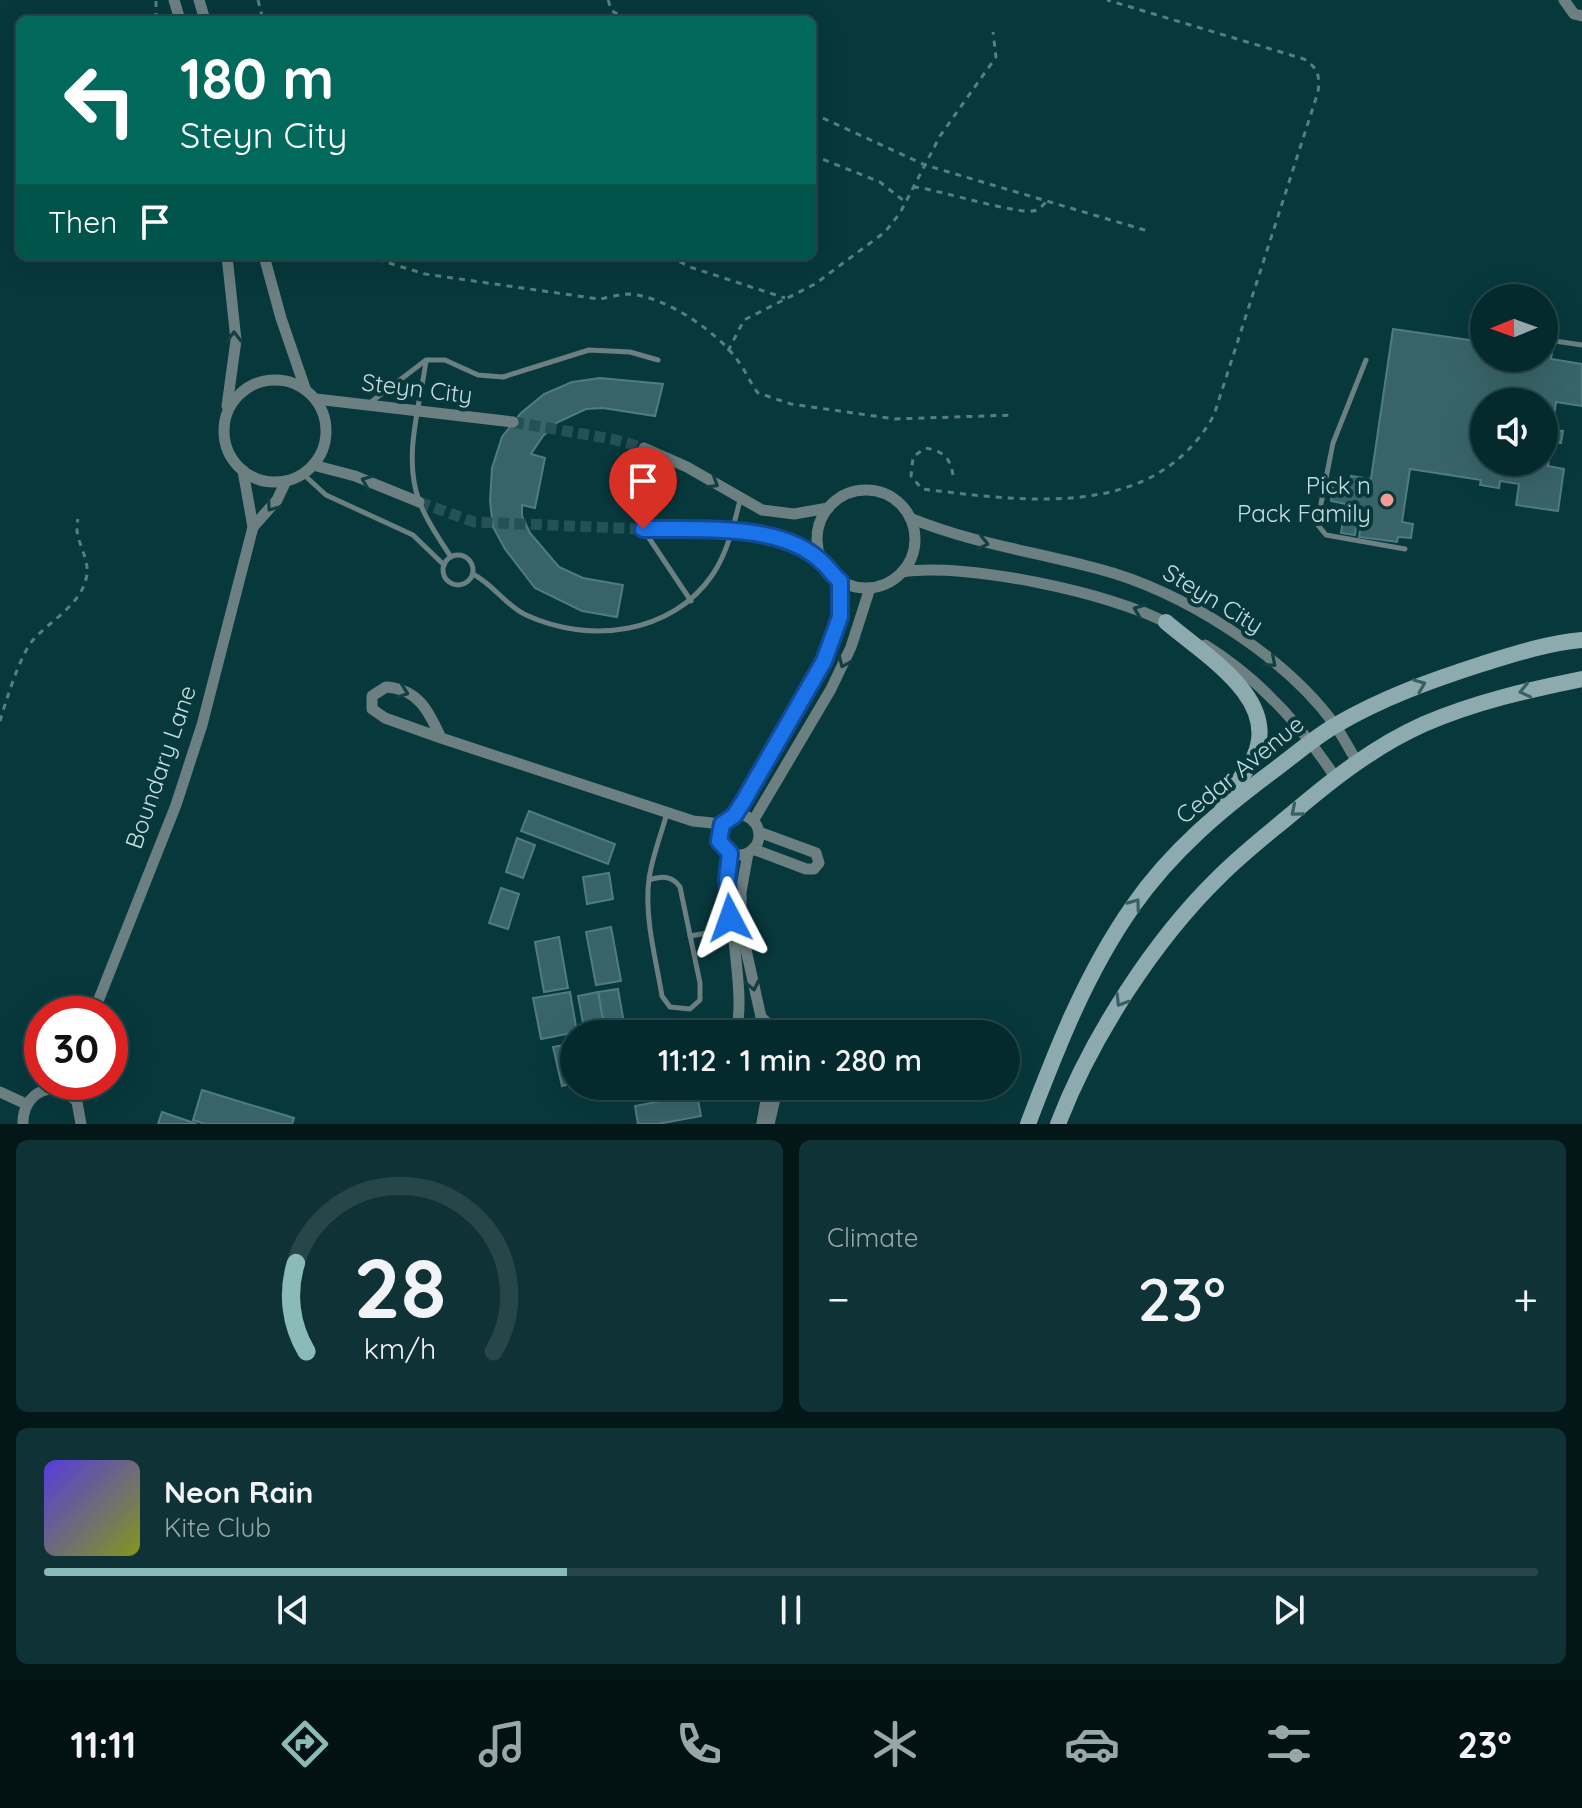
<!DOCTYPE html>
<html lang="en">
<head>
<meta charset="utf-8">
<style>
	:root { --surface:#052a2d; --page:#0e3235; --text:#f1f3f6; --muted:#97a7aa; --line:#264649; --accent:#8bbbb9 }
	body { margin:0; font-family:Quicksand,sans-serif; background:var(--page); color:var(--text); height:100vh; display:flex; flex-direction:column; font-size:30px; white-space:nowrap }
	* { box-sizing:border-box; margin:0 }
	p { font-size:26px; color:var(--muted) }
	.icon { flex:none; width:44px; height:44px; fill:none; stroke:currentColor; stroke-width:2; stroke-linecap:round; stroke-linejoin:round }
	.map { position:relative; height:1124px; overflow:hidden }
	.drawer { display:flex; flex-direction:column; gap:16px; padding:16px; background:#031719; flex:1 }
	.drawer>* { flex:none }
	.guide { position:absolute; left:16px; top:16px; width:800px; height:244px; border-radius:12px; box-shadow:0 8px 32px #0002,0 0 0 2px var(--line); background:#00695c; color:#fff; overflow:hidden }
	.needle { width:52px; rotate:269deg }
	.tools { position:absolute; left:1470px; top:284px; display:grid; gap:16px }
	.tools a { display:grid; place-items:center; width:88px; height:88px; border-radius:50%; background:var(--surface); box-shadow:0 8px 32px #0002,0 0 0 2px var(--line); font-size:40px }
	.speed { position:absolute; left:24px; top:996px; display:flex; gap:16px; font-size:40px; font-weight:700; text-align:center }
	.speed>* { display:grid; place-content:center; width:104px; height:104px; border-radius:50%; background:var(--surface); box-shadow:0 8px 32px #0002,0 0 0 2px var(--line); line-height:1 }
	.speed .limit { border:12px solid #d22; background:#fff; color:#111 }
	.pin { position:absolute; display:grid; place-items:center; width:68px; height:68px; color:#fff; margin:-82px -34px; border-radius:50% 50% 50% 0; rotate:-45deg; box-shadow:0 0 8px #0007 }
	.pin .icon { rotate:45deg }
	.me { position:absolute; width:88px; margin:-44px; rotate:356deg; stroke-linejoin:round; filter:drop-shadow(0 0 6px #0008) }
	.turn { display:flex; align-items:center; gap:28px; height:168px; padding:0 32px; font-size:36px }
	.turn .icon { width:104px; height:104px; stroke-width:2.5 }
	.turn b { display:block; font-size:56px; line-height:68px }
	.then { display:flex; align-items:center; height:76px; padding:0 32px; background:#0003; gap:16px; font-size:30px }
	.big { font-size:60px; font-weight:600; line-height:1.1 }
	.drawer .card { flex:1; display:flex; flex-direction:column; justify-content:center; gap:12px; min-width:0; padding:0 28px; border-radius:12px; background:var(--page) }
	.drawer .dial { align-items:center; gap:0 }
	.dial svg { height:208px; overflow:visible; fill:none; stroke:var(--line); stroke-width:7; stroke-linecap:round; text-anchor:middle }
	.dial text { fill:var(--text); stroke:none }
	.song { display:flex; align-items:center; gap:24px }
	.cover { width:96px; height:96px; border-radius:12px; background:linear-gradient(135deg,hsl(250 70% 55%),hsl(70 70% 35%)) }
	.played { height:8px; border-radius:4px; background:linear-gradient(90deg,var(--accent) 35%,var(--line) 35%) }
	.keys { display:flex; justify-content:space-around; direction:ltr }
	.heat { display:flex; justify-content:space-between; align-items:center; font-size:44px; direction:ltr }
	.drawer .tiles { flex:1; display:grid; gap:16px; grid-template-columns:1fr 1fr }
	.card:last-child { grid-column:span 2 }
	.trip { position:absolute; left:560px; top:1020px; width:460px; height:80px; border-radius:40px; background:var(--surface); box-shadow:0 8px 32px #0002,0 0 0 2px var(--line); font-weight:600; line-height:80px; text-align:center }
	.tabs { display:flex; height:128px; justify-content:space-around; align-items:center; background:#021112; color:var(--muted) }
	.tabs .icon { width:56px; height:56px }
	.tabs .selected { color:var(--accent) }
	.tabs b { font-size:36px; color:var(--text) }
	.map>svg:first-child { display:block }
</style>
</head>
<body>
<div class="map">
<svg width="1582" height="1124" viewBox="0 0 1582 1124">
	<rect width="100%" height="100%" fill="#07383c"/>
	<g fill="#386469" stroke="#507c81" stroke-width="2" fill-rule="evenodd">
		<path d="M1393 329 1484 342V358H1544V351L1552 352 1551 359 1582 364V406L1556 402 1552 430 1563 431 1561 443 1552 441 1548 466 1564 469 1558 511 1516 505 1519 484 1500 481 1499 488 1480 485 1481 480 1410 469 1402 522 1413 524 1411 538 1398 537 1397 542 1359 537 1362 519H1357L1355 535 1341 533 1346 504 1331 501 1334 478 1350 481 1351 476 1371 479ZM1484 402H1544V462H1484Z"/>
		<polygon points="600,378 663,384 655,416 603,408 586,409 558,422 543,436 531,454 545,458 535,508 522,505 522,516 530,533 559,567 583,578 623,585 617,617 582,611 535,588 505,549 493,527 490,501 492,468 502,437 521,413 544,394 572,382"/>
		<polygon points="529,811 615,844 608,864 521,831"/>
		<polygon points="517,838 535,845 523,878 506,872"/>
		<polygon points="609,873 613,899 587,904 583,877"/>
		<polygon points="501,888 519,894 508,929 489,923"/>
		<polygon points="611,927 621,981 596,985 586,932"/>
		<polygon points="559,937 568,988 544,992 535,942"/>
		<polygon points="618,989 625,1029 605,1033 598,992"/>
		<polygon points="570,992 577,1032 541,1039 533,998"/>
		<polygon points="598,992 605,1030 585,1034 578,996"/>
		<polygon points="574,1043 574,1083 562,1086 553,1047"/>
		<polygon points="202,1090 294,1118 292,1124 205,1124 193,1120"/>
		<polygon points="697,1094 701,1116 658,1124 638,1124 635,1106"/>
		<polygon points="162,1112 197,1124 158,1124"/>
	</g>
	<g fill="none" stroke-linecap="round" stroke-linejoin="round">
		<g stroke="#245154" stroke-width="11" stroke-dasharray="11 5.5" stroke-linecap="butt">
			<polyline points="513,422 612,439 644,448"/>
			<polyline points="419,502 474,522 643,529"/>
		</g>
		<g stroke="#587e81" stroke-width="3" stroke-dasharray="6 6" stroke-linecap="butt">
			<polyline points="258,0 263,20"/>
			<polyline points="608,0 612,11 628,20"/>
			<polyline points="156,19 156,0"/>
			<polyline points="812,113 925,165 1148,231"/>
			<polyline points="812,155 880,182 904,201"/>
			<path d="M913 187C938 189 1022 217 1037 210 1041 208 1044 204 1047 201"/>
			<path d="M366 256 425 274 599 299C608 298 619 294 629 294 665 296 718 332 738 361 746 371 750 383 758 393L791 404 895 419 1014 415"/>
			<polyline points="669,256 690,267 785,298"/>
			<polyline points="728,351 744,320 815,284 885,232 900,213 940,136 996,57 993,32"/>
			<path d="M953 475C950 457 943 451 925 448L913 457 911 476 922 489C1024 501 1155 522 1214 415L1318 92C1320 75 1318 68 1304 59L1107 0"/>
			<path d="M0 721C6 701 20 655 33 640 50 621 80 605 86 579 92 557 72 540 78 519"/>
		</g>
		<g stroke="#6c7f81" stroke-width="5">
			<polyline points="1548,340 1582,345"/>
			<polyline points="1366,360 1333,443 1317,524 1326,535 1405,549"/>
			<path d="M426 361C420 406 402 459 420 503 427 522 440 540 451 557"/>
			<polyline points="371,402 426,360 445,360 478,375 503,377 589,350 630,352 658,360"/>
			<polyline points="644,449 643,529 691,601"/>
			<polyline points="303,474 326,495 413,535 444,565"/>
			<circle cx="458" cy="570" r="15"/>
			<path d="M473 574C494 585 505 605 526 615 589 644 672 635 713 574 727 553 734 525 740 500"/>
			<path d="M649 880C661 876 672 875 680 887L700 983V1000L690 1009 670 1007 662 996C656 959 644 917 649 879 652 857 661 835 667 813"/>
			<polyline points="690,936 731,929"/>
		</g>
		<g stroke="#6c7f81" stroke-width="11">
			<polyline points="174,0 180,20"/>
			<polyline points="199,0 205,20"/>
			<polyline points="1564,0 1574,14 1582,16"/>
			<polyline points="264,256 281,318 305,388"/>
			<circle cx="275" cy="431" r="51"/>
			<polyline points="316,399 513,422"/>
			<polyline points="227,406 236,340 227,256"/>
			<polyline points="644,448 687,467 762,510 794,514 828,508"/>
			<polyline points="313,465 355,476 419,502"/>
			<circle cx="866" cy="539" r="49"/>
			<path d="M910 518C974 544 1033 551 1099 569 1182 591 1284 655 1335 725 1343 737 1350 750 1357 762"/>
			<polyline points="253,527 277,500 286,481"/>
			<path d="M643 529C683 530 726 526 765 534 786 539 804 552 822 562"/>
			<path d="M902 572C965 562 1113 593 1169 624"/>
			<path d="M1205 645C1258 678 1301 725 1335 777"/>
			<path d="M441 738C429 712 419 689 386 687L372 696V709L385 718 441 738 693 821 722 824"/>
			<circle cx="739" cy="835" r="20"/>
			<polyline points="734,816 824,661 840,617 840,581"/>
			<polyline points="753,821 831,689 851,647 870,588"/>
			<polyline points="753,849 806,869 814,869 819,863 816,853 759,832"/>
			<path d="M730 853C722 899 750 1005 734 1034"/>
			<polyline points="748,853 741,892 741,927 761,1017 779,1034"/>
			<polyline points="93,1014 176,805 202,725 253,527 243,471"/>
			<polyline points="745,1086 756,1089 769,1086"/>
			<polyline points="0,1092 26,1104"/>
			<polyline points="762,1123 766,1100 765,1088"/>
			<path d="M23 1124C22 1092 56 1076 77 1102L81 1124"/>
			<polyline points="769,1124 778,1086"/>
		</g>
		<g stroke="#8dabae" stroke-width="16">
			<path d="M1166 622C1204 655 1281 699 1254 757 1246 774 1232 788 1221 802"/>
			<path d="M1028 1124C1057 1048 1086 973 1133 906 1172 850 1223 808 1277 768 1297 753 1315 737 1336 725 1382 698 1432 680 1482 664 1514 654 1548 643 1582 640"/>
			<path d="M1058 1124C1091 1038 1154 940 1220 876 1243 853 1269 833 1294 812 1334 778 1375 746 1424 724 1475 702 1528 690 1582 679"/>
		</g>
	</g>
	<defs><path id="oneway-chevron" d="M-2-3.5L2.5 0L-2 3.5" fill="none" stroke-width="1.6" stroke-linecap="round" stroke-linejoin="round" transform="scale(2)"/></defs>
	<g stroke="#113f43">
		<use href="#oneway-chevron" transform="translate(234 337) rotate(-90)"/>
		<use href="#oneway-chevron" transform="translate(367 481) rotate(-158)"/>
		<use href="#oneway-chevron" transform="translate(713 483) rotate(32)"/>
		<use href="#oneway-chevron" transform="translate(272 506) rotate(125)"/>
		<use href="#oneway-chevron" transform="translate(983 543) rotate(13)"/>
		<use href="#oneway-chevron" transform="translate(1139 610) rotate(-158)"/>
		<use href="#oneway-chevron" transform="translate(844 662) rotate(114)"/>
		<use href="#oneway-chevron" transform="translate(1271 662) rotate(41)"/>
		<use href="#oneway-chevron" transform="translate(403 692) rotate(20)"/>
		<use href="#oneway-chevron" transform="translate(753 985) rotate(79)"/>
	</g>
	<g stroke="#366064">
		<use href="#oneway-chevron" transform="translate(1420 685) rotate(-22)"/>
		<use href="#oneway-chevron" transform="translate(1525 691) rotate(167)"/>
		<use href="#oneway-chevron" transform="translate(1296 811) rotate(140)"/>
		<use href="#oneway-chevron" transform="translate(1135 904) rotate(-54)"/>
		<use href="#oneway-chevron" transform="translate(1121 1001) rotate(122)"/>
	</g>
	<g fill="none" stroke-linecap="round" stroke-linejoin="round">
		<g stroke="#114b97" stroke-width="20">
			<path id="route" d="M643 529C697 530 782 522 823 563 830 569 833 576 840 581V617L824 661 743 802 734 816 722 824 719 841 730 853 727 880 730 918"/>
		</g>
		<use href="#route" stroke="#1a73e8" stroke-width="14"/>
	</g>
	<circle fill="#f59b97" stroke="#07383c" stroke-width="3" cx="1387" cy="500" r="8"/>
	<g text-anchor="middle" stroke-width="8" stroke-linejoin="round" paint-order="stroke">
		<g font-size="24" fill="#c5dcde" stroke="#07383c">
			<text transform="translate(417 389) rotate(7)" y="8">Steyn City</text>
			<text transform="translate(1213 599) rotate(31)" y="8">Steyn City</text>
			<text transform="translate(161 767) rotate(-71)" y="8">Boundary Lane</text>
			<text transform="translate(1240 770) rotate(-39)" y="8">Cedar Avenue</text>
		</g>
		<g font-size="24" fill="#c5dcde" stroke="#07383c" text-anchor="end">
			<text x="1371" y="494">Pick n<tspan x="1371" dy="28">Pack Family</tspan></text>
		</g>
	</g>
</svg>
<div class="tools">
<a><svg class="needle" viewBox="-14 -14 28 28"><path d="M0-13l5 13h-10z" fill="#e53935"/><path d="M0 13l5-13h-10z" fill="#97a7aa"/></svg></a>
<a><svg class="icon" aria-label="sound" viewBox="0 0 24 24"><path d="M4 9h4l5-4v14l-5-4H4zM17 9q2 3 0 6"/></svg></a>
</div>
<div class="speed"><div class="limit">30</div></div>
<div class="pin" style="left:643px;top:529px;background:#d93025"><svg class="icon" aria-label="arrive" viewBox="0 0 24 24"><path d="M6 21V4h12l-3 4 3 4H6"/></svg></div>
<svg class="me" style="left:730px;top:918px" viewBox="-20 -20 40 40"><path d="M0-17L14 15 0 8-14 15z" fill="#1a73e8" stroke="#fff" stroke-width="4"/></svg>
<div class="trip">11:12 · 1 min · 280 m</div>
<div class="guide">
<div class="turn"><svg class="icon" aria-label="left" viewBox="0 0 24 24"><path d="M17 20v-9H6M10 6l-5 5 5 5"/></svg><div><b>180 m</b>Steyn City</div></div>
<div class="then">Then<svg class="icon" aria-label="arrive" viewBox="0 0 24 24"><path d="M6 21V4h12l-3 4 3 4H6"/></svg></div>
</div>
</div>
<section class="drawer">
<div class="tiles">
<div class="card dial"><svg viewBox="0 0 100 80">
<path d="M14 69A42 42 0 1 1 86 69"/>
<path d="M14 69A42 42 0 0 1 10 35" stroke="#8bbbb9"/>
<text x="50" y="56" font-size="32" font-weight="700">28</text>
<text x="50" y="72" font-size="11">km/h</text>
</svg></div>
<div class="card"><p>Climate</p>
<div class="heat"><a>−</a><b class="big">23°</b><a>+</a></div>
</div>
<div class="card">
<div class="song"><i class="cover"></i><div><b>Neon Rain</b><p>Kite Club</p></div></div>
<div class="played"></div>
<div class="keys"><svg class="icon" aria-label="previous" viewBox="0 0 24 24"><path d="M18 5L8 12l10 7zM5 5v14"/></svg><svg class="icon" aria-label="pause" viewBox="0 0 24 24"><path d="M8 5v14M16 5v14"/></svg><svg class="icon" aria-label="next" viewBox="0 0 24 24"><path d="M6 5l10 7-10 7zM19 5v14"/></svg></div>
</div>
</div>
</section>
<nav class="tabs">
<b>11:11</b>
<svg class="icon selected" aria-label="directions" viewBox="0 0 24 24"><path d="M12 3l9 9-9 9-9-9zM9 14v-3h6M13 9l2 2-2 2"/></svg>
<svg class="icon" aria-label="music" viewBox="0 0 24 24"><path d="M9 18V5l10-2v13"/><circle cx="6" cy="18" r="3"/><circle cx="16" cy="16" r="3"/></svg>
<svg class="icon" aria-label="phone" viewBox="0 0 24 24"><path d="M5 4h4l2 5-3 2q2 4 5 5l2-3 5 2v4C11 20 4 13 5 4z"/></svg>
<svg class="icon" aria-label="climate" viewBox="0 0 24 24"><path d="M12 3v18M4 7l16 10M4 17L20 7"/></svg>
<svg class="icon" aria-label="car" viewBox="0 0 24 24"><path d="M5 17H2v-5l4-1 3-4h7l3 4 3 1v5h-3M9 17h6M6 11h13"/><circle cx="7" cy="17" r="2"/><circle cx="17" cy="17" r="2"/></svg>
<svg class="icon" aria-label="filters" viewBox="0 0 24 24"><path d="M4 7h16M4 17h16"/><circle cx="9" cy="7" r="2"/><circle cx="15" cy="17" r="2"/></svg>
<b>23°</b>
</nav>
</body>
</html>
